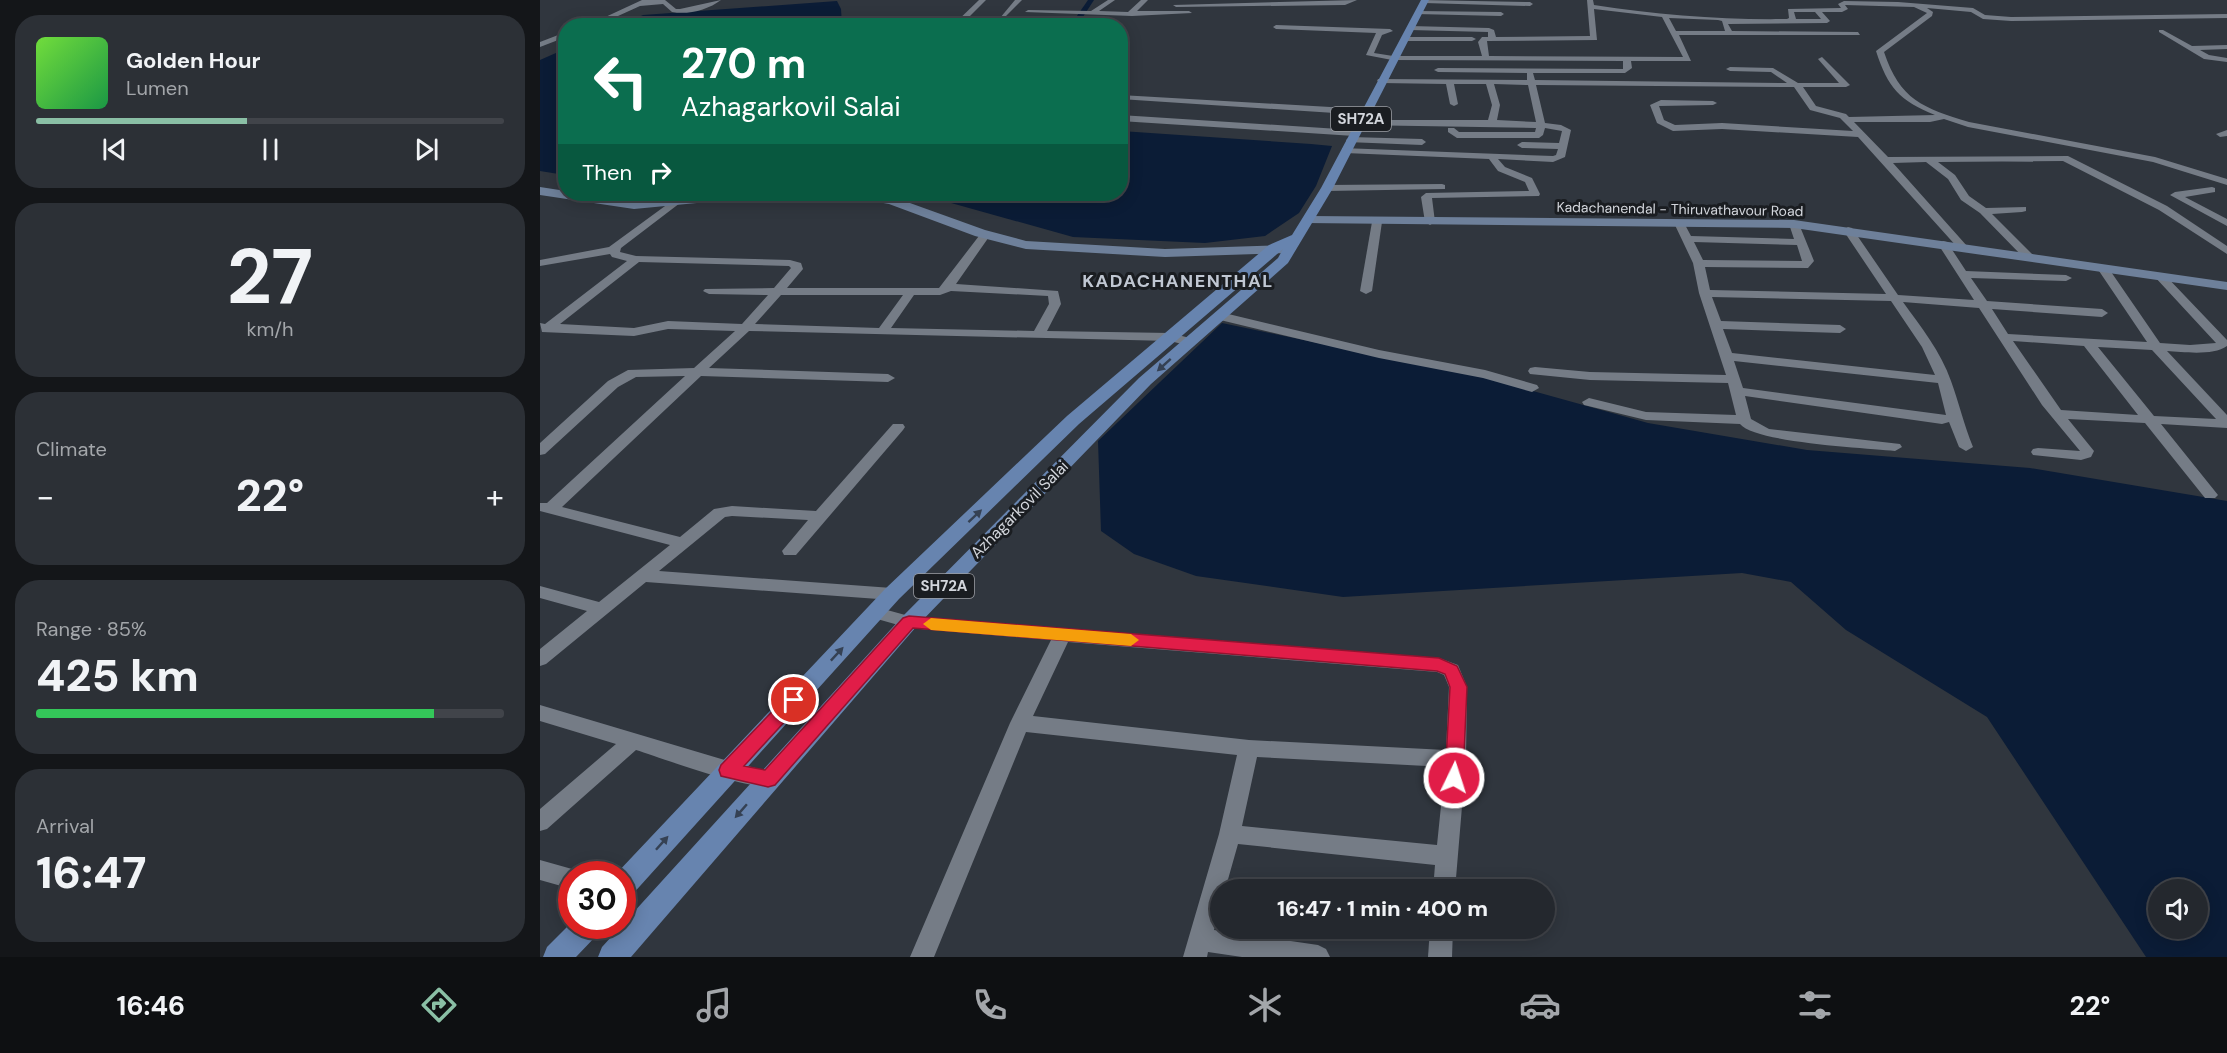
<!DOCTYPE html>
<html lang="en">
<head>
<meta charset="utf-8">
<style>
	:root { --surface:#24282e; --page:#2c3036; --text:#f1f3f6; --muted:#a3a6aa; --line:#41444a; --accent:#8abfa5 }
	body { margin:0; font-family:"DM Sans",sans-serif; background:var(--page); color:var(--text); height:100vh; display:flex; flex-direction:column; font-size:22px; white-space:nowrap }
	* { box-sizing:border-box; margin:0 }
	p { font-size:20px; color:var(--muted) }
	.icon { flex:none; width:33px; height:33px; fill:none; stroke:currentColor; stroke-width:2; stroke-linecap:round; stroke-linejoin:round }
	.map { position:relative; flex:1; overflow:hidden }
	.details { display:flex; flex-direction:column; gap:15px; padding:15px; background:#141619; width:540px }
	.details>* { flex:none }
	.hud { position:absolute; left:18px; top:18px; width:570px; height:183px; border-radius:24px; box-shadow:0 3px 15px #0003,0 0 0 2px var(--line); background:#0b6e4f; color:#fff; overflow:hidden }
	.buttons { position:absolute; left:1608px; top:879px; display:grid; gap:12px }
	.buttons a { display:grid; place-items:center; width:60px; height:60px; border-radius:50%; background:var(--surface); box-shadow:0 3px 15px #0003,0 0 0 2px var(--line); font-size:30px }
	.speed { position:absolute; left:18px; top:861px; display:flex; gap:12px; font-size:30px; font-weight:700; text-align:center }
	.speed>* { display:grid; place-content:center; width:78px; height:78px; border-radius:50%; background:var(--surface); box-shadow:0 3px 15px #0003,0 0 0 2px var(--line); line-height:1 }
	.speed .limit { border:9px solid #d22; background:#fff; color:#111 }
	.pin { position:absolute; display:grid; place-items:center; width:51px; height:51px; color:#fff; margin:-26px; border:3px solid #fff; border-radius:50%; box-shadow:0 2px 6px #0007 }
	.me { position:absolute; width:66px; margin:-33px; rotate:4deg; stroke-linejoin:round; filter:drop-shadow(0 0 4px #0008) }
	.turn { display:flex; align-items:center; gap:21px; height:126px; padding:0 24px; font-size:27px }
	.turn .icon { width:78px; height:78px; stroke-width:2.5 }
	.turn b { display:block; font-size:42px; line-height:51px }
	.then { display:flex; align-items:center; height:57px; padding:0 24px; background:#0003; gap:12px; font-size:22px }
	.big { font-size:45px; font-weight:800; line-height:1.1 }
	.details .tile { flex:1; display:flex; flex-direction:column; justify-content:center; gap:9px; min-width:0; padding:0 21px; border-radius:24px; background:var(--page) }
	.details .dial { align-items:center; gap:0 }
	.dial b { font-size:78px; line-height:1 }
	.song { display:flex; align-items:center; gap:18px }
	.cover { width:72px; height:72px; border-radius:9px; background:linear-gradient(135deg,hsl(100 70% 55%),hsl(140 70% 35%)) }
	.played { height:6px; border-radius:3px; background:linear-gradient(90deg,var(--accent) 45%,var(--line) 45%) }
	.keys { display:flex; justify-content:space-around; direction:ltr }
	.heat { display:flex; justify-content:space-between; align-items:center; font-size:33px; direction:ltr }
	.charge { height:9px; border-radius:4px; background:linear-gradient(90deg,#34c759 85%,var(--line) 0) }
	.trip { position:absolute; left:670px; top:879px; width:345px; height:60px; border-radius:30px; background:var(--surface); box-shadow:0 3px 15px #0003,0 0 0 2px var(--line); font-weight:800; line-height:60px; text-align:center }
	.tabs { display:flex; height:96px; justify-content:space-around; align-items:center; background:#0e1012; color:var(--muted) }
	.tabs .icon { width:42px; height:42px }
	.tabs .current { color:var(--accent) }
	.tabs b { font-size:27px; color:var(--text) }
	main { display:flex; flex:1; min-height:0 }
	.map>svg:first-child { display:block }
</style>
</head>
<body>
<main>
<section class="details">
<div class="tile">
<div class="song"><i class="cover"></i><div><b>Golden Hour</b><p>Lumen</p></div></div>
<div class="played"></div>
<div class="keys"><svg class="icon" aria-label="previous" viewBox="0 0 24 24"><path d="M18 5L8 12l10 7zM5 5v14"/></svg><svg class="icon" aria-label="pause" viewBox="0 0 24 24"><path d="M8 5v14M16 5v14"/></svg><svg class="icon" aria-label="next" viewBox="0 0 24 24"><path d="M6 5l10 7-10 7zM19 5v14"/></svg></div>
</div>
<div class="tile dial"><b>27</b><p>km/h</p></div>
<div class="tile"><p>Climate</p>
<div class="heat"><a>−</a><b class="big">22°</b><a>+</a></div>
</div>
<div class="tile"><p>Range · 85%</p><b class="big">425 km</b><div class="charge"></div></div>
<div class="tile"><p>Arrival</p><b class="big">16:47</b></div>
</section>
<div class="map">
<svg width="1687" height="957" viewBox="0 0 1687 957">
	<rect width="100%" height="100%" fill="#30363e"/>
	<g fill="#0b1c36" fill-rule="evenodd">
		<polygon points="297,1 301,9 302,25 79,26 103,15"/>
		<polygon points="25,49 25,175 0,171 0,60"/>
		<polygon points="581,131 771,144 792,146 776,186 759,213 725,236 665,243 533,237 379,194 580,194"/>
		<path d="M682 323 946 378 1108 423 1267 450 1490 468 1687 501V957H1606L1447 717 1306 630 1251 582 1202 573 803 597 656 576 594 554 561 531 558 441ZM1618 890H1658V928H1618Z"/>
	</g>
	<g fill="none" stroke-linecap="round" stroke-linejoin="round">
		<polygon fill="#0b1c36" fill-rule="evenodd" points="548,0 554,0 537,26 530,26"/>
		<g fill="#757c86" fill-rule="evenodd">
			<path d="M102 0H125L136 9H140L181 0C168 10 148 15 132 12L123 4 100 6 56 26H46Z"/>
			<polygon points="439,0 446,0 420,26 412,26"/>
			<polygon points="475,0 482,0 464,18 460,18"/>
			<polygon points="568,0 575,0 559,11 588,12 601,0 608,0 597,11 649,11 652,13 592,16 485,12 488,10 551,11"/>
			<polygon points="817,0 805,5 636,7 633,5"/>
			<polygon points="881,0 990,2 993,4 990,6 884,3"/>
			<path d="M1047 0H1053L1054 5C1118 15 1183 20 1247 19L1249 18 1248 9 1301 8 1298 4 1304 1 1358 2 1433 8 1445 15 1471 17 1687 14V18L1471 21 1443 19 1431 12 1387 8 1393 12 1392 16 1344 52C1360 100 1383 108 1429 122L1615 157 1687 179V185L1613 162 1428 127 1404 119 1390 122H1314L1348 157 1528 156 1627 206 1687 246V254L1619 210 1523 161 1398 162 1415 175 1429 196 1446 208 1486 207V211L1482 212 1452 214 1494 256 1488 259 1484 258 1440 213 1421 200 1408 179 1386 162 1353 163 1427 246 1418 248 1318 137 1182 129 1133 131 1117 123 1110 105 1121 100 1173 101 1177 103 1173 105 1119 106 1124 120 1135 125 1182 123 1313 131 1300 118 1270 110 1254 87 996 85 1005 123 1021 125 1031 130 1025 157 1013 162 958 159 965 167 992 178 1000 194 999 196 892 198 895 222 890 225 885 222 881 197 886 193 989 191 985 182 958 171 949 159 805 153 802 152V148L1013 156 1016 155 1018 149 982 148 977 145 982 142 1019 143 1022 131 1005 128 1003 135 999 138H917L908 132V128H914L919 132H995L996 128 816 125V121L819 120H948L952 105 946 84H914L918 104 914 106 910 104 906 84 841 83 837 81 838 79 987 80V73L898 72 894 70 898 68 1083 69V61L852 60 826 55 836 33 736 29 733 27 736 25 850 29 853 31 842 35 834 53 853 56H942L938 42 942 37H948V32L870 30 867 28 870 26 949 28 954 30 956 37 1050 36ZM1305 5 1374 7 1387 13 1336 51C1348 88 1359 100 1395 115L1309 117 1306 114 1276 106 1263 87H1306L1310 85 1282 57 1278 59 1299 83H1258L1233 68 1190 67 1186 69 1190 71 1231 72 1247 83 995 80 993 73H1085L1092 68 1091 61H1151L1139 35H1320L1318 32 1192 31 1188 24 1287 23 1290 21 1282 12H1302L1308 9ZM1054 9 1122 17 1143 57 949 56 947 41 1057 40ZM1254 12H1275L1281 19H1256ZM1129 18 1178 20 1182 21 1185 31H1136ZM954 84 988 85 996 122 957 120 960 105Z"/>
			<polygon points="878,11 961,12 964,14 961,16 876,14"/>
			<polygon points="1619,30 1623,30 1652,46 1687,45 1687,49 1660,50 1669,55 1687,58 1687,62 1664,59 1619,32"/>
			<polygon points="26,32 26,37 0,47 0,42"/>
			<polygon points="863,37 932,37 936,39 932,41 860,41"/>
			<polygon points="580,95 825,109 829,112 825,115 580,99"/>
			<polygon points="580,115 814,130 818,133 814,136 580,121"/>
			<polygon points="1687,130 1687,136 1680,137 1676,134"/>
			<polygon points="810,137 882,139 886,142 882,145 807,142 806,140"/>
			<polygon points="902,184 905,185 905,189 787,191 782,188 787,185"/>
			<polygon points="1672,187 1675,188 1675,192 1645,197 1687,219 1687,226 1630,195 1635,192"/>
			<path d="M136 198 140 199V203L81 248 80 252 96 256 250 260 261 263 263 269 247 288H399L442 232 446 231 451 234 416 284 518 291 521 304 507 331 630 333 654 339 656 342 650 346 630 341 209 331 169 368 348 374 355 378 348 382 161 376 22 507 140 537 174 509 192 506 276 511 353 424H363L365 427 363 430 256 555H244L242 551 268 520 192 516 185 517 119 571 352 588 358 590 361 594 358 598 352 600 106 582 6 664 0 666V649L47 611 0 598V586L59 602 130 545 0 511V503H7L145 376 96 377 78 387 5 454 0 455V443L68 381 88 370 154 368 195 331 128 329 94 336 2 332 0 323 5 324 87 261 72 257 70 254 0 266V260L69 247ZM99 262 249 266 251 268 234 288 165 289 163 291 169 294 228 295 202 324 128 321 94 328 20 324ZM411 291 508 296 509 304 494 331 351 328 374 295H400ZM241 295H363L339 328 215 324Z"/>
			<polygon points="837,219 842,222 832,291 826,294 820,291 832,222"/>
			<path d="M1139 220 1143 221 1151 236 1254 239 1249 224 1254 221 1259 224 1274 261 1268 268 1165 267 1170 290 1346 294 1303 230 1308 227 1312 228 1358 295 1434 300 1398 244 1403 241 1407 242 1426 271 1526 275 1532 278 1526 281 1431 278 1447 301 1562 309 1568 313 1562 317 1452 309 1468 334 1607 342 1557 268 1563 265 1567 266 1620 343 1650 345 1676 343 1614 276 1616 274H1624L1687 340V346C1673 356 1644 352 1627 351L1687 415V428L1621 424 1678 495 1675 498H1665L1605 423 1528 419 1554 451 1551 457 1541 460 1493 455 1491 452 1493 449 1498 448 1540 451 1502 405 1439 308 1363 302C1381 327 1401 352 1411 381 1419 403 1424 425 1433 447L1426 451 1419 447 1409 422 1402 424 1205 396 1211 419 1229 429 1360 444 1362 447 1355 451C1326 448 1216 443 1200 424L1106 420 1044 405 1042 402 1049 398 1106 412 1196 415 1188 383 1050 380 990 374 988 371 990 368 995 367 1050 372 1186 375 1159 293 1153 263 1134 223ZM1154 242 1257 245 1262 261 1163 260ZM1172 297 1351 301 1382 347 1395 375 1192 353 1183 329 1300 333 1306 329 1300 325 1181 321ZM1473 341 1544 346 1598 415 1521 410ZM1558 347 1612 350 1676 419 1614 416ZM1194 361 1398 383 1406 415 1203 388Z"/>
			<polygon points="680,312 839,350 945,370 997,385 999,388 992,392 943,378 839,358 676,319 674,316"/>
			<path d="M336 607 369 616 899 658 918 665 927 687 926 759 915 890H893L895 865 698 844 685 890H681V905L674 930 778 945 786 949 790 957H702L668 952 667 957H643L679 834 697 755 486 732 394 957H370L470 723 511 640 369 628 330 617 327 613 330 609ZM528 642 897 672 904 675 909 687 906 750 709 740 493 716ZM717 757 905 767 897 845 702 826Z"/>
			<path d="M0 705 188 761 235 773 238 779 235 785C214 793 122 758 96 750L7 829 0 831V809L76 744 0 721Z"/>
			<polygon points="0,860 32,869 41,874 32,874 32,889 0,880"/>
			<polygon points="890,928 913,928 912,957 888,957"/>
		</g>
		<g fill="#6e809a" fill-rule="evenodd">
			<polygon points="0,187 26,191 26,194 94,201 177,194 332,194 356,198 445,230 486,241 625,249 747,245 754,249 747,253 625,257 486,249 435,236 349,204 332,201 209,198 94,209 0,195"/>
			<polygon points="769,216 1254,220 1687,282 1687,290 1254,228 765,223 763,220"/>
		</g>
		<g fill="#6784af" fill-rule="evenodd">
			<polygon points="881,0 889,0 793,188 748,263 611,384 376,627 91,957 58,957 62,947 362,617 599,378 738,258 743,249 539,424 359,599 91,896 82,899 82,874 76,874 345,589 527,416 729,245 752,235 781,188"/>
			<polygon points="32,922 32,926 61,926 57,935 36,957 3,957 7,947"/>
		</g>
	</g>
	<defs><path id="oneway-solid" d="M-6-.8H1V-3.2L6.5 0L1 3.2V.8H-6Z" transform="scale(1.5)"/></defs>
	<g fill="#354153">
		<use href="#oneway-solid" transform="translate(624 365) rotate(138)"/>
		<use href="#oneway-solid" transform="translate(435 516) rotate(-43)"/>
		<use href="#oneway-solid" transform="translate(297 654) rotate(-47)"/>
		<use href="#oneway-solid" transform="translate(201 811) rotate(131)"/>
		<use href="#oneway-solid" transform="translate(122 843) rotate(-48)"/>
	</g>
	<polygon fill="#e11d48" stroke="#92132f" stroke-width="1.5" points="369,616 899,658 917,666 927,687 923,778 920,784 914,786 907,784 905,778 910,687 905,674 897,671 373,628 235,785 228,787 181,776 179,770 181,765 247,696 260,696 262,700 260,705 204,766 225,770 363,618"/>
	<polygon fill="#f59e0b" points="391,618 591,634 599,640 591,646 391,630 383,624"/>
	<g text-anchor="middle" stroke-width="6" stroke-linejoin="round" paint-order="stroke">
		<g font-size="14" fill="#d3d6dc" stroke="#1a1d21">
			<text transform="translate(1140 209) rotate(1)" y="5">Kadachanendal - Thiruvathavour Road</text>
		</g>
		<g fill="#1a1d21" stroke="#9c9ea4" stroke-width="1.5">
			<rect x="791" y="107" width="60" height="24" rx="4.5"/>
			<rect x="374" y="574" width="60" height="24" rx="4.5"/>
		</g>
		<g font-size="15" font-weight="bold" fill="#d3d6dc">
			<text x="821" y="124">SH72A</text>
			<text x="404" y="591">SH72A</text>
		</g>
		<g font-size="16" fill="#d3d6dc" stroke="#1a1d21">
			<text transform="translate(479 509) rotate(-45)" y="6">Azhagarkovil Salai</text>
		</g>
		<g font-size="18" font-weight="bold" letter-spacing="1.5" fill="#c0c7d2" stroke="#1a1d21">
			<text x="638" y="287">KADACHANENTHAL</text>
		</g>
	</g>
</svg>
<div class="buttons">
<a><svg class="icon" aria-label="sound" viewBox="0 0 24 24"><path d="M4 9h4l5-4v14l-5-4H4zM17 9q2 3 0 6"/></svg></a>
</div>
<div class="speed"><div class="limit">30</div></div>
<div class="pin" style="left:254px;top:700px;background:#d93025"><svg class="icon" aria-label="arrive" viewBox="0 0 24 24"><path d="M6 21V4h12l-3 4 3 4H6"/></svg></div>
<svg class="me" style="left:914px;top:778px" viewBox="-20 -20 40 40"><circle r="17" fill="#e11d48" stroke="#fff" stroke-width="3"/><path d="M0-11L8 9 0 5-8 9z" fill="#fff"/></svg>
<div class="trip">16:47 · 1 min · 400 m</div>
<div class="hud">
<div class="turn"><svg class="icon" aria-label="left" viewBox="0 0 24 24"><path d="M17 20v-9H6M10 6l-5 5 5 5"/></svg><div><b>270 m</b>Azhagarkovil Salai</div></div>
<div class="then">Then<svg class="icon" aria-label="right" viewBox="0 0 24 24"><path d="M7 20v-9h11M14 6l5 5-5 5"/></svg></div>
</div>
</div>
</main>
<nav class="tabs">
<b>16:46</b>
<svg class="icon current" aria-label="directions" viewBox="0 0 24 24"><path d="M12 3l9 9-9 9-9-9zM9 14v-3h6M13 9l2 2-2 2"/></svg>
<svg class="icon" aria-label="music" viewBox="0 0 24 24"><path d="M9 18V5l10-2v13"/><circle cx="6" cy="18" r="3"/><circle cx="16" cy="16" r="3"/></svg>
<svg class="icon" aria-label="phone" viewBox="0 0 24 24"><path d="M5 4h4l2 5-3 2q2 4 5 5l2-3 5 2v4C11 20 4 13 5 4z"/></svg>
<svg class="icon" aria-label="climate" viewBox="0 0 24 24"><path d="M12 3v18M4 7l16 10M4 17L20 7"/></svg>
<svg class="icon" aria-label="car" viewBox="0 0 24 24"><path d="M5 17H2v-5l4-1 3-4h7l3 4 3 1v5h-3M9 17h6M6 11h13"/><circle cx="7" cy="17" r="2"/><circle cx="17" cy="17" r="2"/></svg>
<svg class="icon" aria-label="filters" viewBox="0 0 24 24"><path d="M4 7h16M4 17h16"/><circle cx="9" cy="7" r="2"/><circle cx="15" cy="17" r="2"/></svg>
<b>22°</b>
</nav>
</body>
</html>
